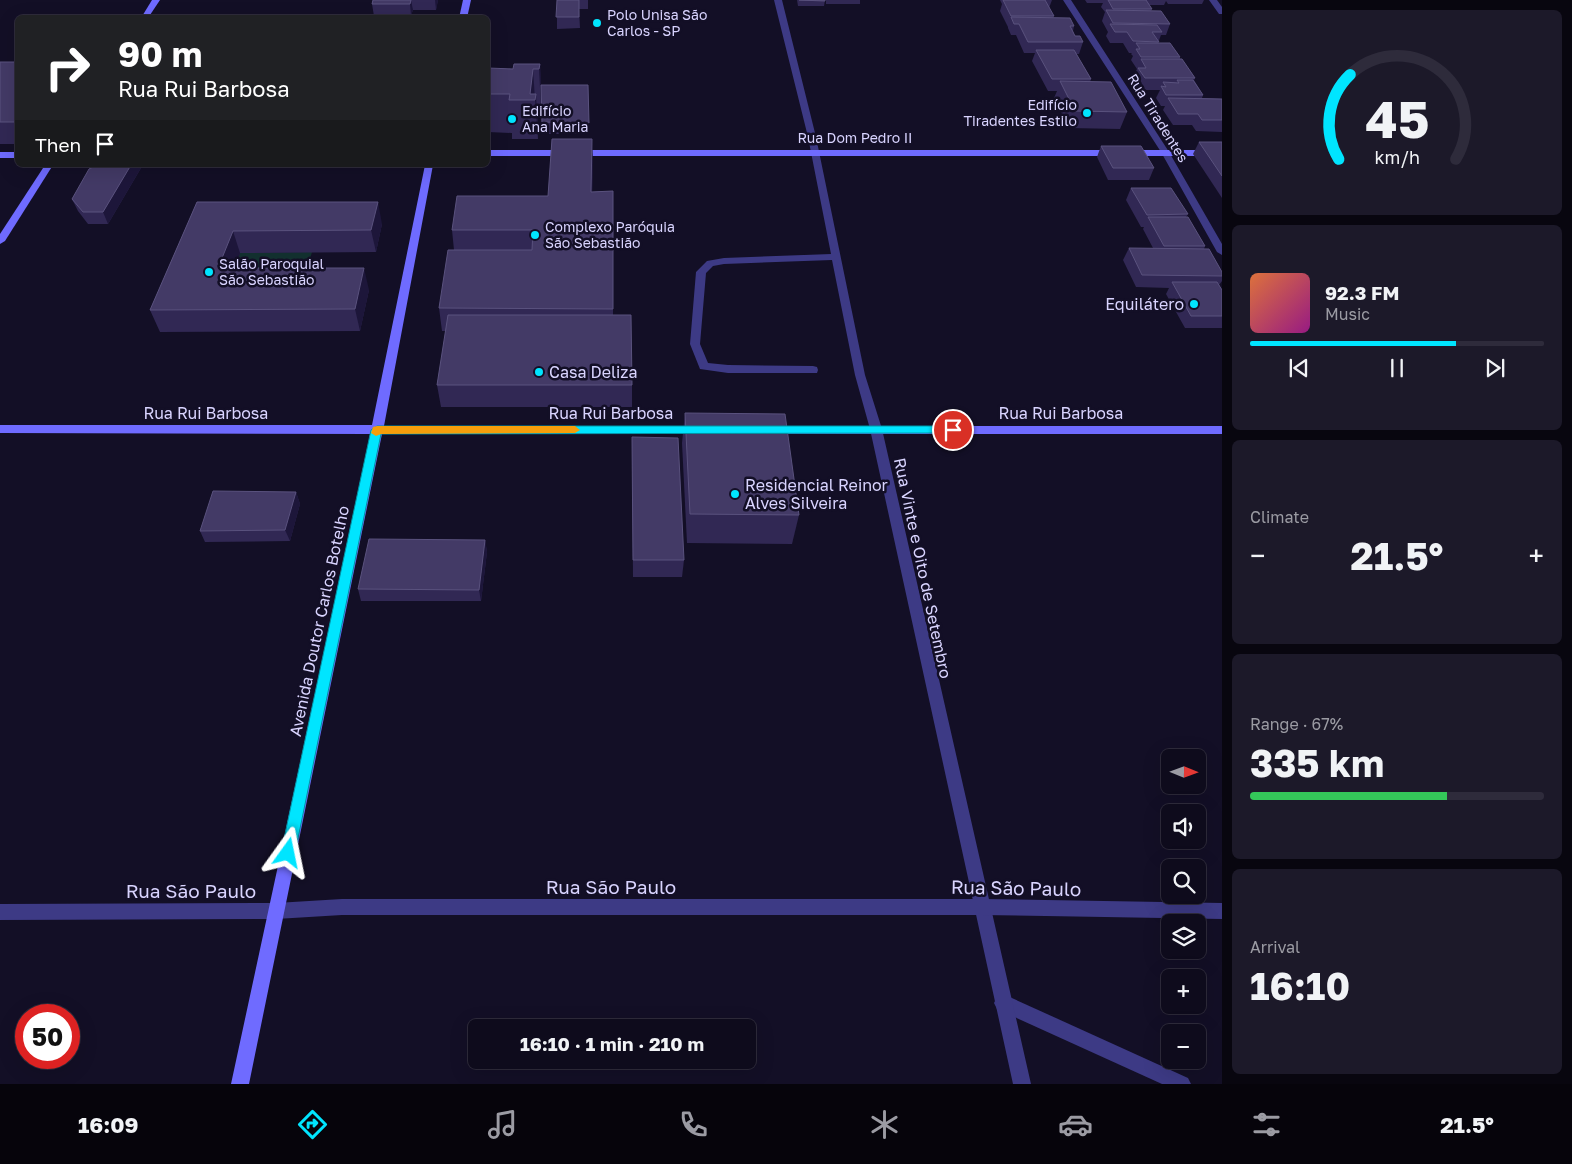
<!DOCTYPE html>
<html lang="en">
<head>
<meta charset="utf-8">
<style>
	:root { --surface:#0e0b1c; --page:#1c1929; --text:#f1f3f6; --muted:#9b9ba3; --line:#2e2b3b; --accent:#00e5ff }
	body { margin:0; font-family:"Golos Text",sans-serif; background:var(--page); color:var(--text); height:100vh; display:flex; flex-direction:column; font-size:19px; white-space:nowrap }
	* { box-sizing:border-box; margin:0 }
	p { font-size:16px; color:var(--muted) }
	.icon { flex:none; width:28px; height:28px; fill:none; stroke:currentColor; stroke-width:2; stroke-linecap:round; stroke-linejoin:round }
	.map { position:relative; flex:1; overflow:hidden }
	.panel { display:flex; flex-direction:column; gap:10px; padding:10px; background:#08060f; width:350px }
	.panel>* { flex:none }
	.guide { position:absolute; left:15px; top:15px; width:475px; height:152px; border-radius:8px; box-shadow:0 5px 20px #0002,0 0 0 1px var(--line); background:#202124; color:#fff; overflow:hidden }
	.needle { width:32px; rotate:91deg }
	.controls { position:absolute; left:1161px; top:749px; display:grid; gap:10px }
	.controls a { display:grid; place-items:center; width:45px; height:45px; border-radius:8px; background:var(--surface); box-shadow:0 5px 20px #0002,0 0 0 1px var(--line); font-size:25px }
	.speed { position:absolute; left:15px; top:1004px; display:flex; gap:10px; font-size:25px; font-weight:700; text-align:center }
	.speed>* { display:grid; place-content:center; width:65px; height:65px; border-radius:50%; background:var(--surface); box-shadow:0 5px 20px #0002,0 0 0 1px var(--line); line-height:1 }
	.speed .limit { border:8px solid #d22; background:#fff; color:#111 }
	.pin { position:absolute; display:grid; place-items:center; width:42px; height:42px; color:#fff; margin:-21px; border:2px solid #fff; border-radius:50%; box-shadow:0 1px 5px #0007 }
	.me { position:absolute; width:55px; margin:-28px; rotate:12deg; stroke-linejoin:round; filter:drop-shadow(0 0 4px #0008) }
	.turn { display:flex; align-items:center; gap:18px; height:105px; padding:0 20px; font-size:22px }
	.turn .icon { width:65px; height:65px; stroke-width:2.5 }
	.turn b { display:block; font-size:35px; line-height:42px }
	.then { display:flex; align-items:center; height:48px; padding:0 20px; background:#0003; gap:10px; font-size:19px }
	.big { font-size:38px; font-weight:700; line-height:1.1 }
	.panel .widget { flex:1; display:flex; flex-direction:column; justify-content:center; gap:8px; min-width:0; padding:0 18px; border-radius:8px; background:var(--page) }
	.panel .dial { align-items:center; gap:0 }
	.dial svg { height:130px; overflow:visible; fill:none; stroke:var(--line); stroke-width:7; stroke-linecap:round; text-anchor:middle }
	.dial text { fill:var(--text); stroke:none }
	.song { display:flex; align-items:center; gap:15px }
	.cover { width:60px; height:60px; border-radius:8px; background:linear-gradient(135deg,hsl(20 70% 55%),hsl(310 70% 35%)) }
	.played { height:5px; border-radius:2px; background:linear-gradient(90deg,var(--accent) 70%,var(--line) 70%) }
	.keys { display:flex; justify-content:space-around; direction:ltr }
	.heat { display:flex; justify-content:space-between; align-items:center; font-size:28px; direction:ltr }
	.charge { height:8px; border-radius:4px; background:linear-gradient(90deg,#34c759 67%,var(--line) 0) }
	.trip { position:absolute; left:468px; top:1019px; width:288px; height:50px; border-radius:8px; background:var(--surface); box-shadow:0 5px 20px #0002,0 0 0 1px var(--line); font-weight:700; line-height:50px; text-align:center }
	.tabs { display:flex; height:80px; justify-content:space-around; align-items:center; background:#06040b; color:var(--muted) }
	.tabs .icon { width:35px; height:35px }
	.tabs .current { color:var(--accent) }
	.tabs b { font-size:22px; color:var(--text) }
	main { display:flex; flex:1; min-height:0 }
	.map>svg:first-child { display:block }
</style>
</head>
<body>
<main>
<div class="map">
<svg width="1222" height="1084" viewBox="0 0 1222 1084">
	<rect width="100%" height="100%" fill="#130f26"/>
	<polygon fill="#12302f" points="312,252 301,290 226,291 240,253"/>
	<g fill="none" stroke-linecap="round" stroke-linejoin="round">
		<polygon fill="#3d3a85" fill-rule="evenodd" points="1003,994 1188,1078 1191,1084 1162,1084 997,1009 994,1003 997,997"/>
		<g fill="#3d3a85" fill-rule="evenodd">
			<polygon points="774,0 782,0 816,137 865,375 882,429 1031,1084 1013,1084 870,429 855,375 832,260 724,264 713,266 706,273 700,344 708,363 728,365 813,366 817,367 818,370 817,373 728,373 700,369 690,344 696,272 707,261 724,258 831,254 808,137"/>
			<polygon points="1063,0 1071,0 1169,152 1222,244 1222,255 1217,252 1161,152"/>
			<polygon points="1209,0 1217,0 1222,7 1222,14 1219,14"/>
		</g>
		<polygon fill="#3d3a85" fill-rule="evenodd" points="342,899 981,899 1222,903 1222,919 981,915 342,915 276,919 0,920 0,904 276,903"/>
		<g fill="#6f6bff" fill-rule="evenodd">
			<polygon points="152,0 160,0 148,18 141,18"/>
			<polygon points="463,0 471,0 467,18 459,18"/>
			<rect x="488" y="150" width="734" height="6"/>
			<rect x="0" y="152" width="18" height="6"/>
			<polygon points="45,165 53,165 5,241 0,244 0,234"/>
			<polygon points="425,165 433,165 384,426 700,426 706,430 700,434 382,434 249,1084 231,1084 371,434 0,433 0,425 372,425"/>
			<polygon points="770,426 1222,426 1222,434 770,434 764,430"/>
		</g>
	</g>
	<g fill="#312854">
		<polygon points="373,0 438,0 436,10 413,10 411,15 374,16 372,4"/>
		<polygon points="557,0 588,0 588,9 579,9 580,28 557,29"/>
		<polygon points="797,0 825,0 824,6 798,6"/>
		<rect x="826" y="0" width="34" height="4"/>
		<polygon points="1000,0 1052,0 1049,8 1054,16 1053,18 1074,26 1073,31 1075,36 1083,42 1079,54 1076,54 1091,79 1090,82 1127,112 1120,129 1069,128 1054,98 1057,91 1048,91 1032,61 1035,53 1024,53 1016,35 1011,35 1008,28 1008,27 1000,11 1002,4"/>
		<polygon points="1085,0 1204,0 1202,4 1168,4 1166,1 1164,5 1149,5 1152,9 1151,11 1170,24 1166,35 1161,35 1158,43 1180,57 1180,59 1195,78 1194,80 1203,95 1202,98 1222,99 1222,132 1196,131 1192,125 1173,125 1163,110 1165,106 1161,106 1156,98 1160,90 1140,90 1133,79 1137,69 1131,60 1133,56 1131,54 1132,53 1129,53 1123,43 1110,43 1106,36 1108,32 1102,21 1105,12 1101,7 1103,3 1087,3"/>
		<rect x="0" y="62" width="18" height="82"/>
		<polygon points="540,64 541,98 588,85 589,134 542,134 541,107 537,107 538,133 538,139 512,139 512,133 488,132 488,68 513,69"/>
		<polygon points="1199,142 1222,142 1222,198 1193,154"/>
		<polygon points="1101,146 1154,168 1149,180 1108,180 1097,157"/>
		<polygon points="593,161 592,192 613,191 613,315 632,385 632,407 441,407 437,385 446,331 442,331 439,308 454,250 452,230 548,196"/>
		<polygon points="97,165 140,165 141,168 108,224 88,224 78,211 72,199"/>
		<polygon points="1131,188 1188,214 1186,217 1205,246 1204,249 1222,272 1222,281 1219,285 1222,290 1222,328 1185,328 1166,294 1169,288 1136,287 1123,260 1129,248 1153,248 1143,229 1144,227 1141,227 1126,200"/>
		<polygon points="197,202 382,224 376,252 240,253 234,268 369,290 360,331 160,332 150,310"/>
		<polygon points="685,413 799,515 792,544 687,543 682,443"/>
		<polygon points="632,437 684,560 682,577 633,577"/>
		<polygon points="296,492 300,504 290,541 205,542 200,531"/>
		<polygon points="485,540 487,552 481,601 361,601 358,589"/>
	</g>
	<g fill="#1d163a">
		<polygon points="411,0 413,10 411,15 410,4"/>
		<polygon points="435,0 438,0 436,10"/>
		<polygon points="540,64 542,102 541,107 539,69"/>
		<polygon points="533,69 535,100 530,94"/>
		<polygon points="536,94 538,133 538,139 535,100"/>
		<polygon points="592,139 593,161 592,214 591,192"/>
		<polygon points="131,165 140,165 141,168 108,224 103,212"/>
		<polygon points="378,202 382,224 376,252 371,230"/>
		<polygon points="233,231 240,253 226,291 218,268"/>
		<polygon points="364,268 369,290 360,331 355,309"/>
		<polygon points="296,492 300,504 290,541 285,530"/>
		<polygon points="485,540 487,552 481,601 479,590"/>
	</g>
	<g fill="#433a66" stroke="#5a527e">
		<polygon points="373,0 411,0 410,4 372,4"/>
		<polygon points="557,0 579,0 579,17 556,17"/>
		<polygon points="799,0 825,0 825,1"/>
		<polygon points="1003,0 1045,0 1054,16 1011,16"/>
		<polygon points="1108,0 1146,0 1152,9 1113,9"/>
		<polygon points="1106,10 1161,11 1170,24 1113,23"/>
		<polygon points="1011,17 1070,18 1074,26 1070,26 1075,36 1080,36 1083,42 1028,42 1019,24 1014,24"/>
		<polygon points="1110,24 1157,25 1162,32 1152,32 1159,42 1133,41 1127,32 1115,32"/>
		<polygon points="1136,43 1170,43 1180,57 1141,57 1136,49 1140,49"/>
		<polygon points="1036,50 1074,50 1091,79 1052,79"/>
		<polygon points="1141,59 1182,59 1195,78 1145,78 1138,68 1146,68"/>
		<rect x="0" y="62" width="18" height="60"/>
		<polygon points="514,64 540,64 539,69 533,69 530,94 536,94 535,100 509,100 510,94 488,94 488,68 513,69"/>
		<polygon points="1177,80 1193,80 1203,95 1166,95 1161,86 1166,87 1163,82 1179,83"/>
		<polygon points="1060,81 1111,82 1127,112 1075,111"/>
		<polygon points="541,85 588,85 589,123 542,122"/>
		<polygon points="1168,98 1222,99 1222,120 1202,120 1198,114 1178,114"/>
		<polygon points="552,139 592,139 591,192 613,191 613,309 439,308 448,250 532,250 533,230 452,230 457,196 548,196"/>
		<polygon points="1199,142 1222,142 1222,176"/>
		<polygon points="1101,146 1141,146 1154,168 1113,168"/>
		<polygon points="97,165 131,165 103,212 83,212 72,199 89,169"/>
		<polygon points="1131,188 1171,188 1188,214 1147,215"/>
		<polygon points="197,202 378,202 371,230 233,231 218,268 364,268 355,309 150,310"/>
		<polygon points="1148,217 1188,217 1205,246 1164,246"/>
		<polygon points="1129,248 1209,249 1222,272 1222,276 1142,275"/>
		<polygon points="1172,282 1217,282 1222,290 1222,316 1191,316"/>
		<polygon points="448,315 631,315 632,385 437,385"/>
		<polygon points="685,413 785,414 799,515 690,514"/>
		<polygon points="632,437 678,438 684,560 633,560"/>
		<polygon points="213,491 296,492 285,530 200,531"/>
		<polygon points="369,539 485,540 479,590 358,589"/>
	</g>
	<polygon fill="#00e5ff" stroke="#0095a6" points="377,426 953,426 958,430 953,433 381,434 295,853 293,858 288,860 283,858 281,853 371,430"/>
	<polygon fill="#f59e0b" points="377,426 575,426 580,430 575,433 381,434 376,436 371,433 373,427"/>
	<g fill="#00e5ff" stroke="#130f26" stroke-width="2">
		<circle cx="597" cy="23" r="5"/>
		<circle cx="1087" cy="113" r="5"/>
		<circle cx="512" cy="119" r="5"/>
		<circle cx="535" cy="235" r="5"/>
		<circle cx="209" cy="272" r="5"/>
		<circle cx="1194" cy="304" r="5"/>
		<circle cx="539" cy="372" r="5"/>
		<circle cx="735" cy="494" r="5"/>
	</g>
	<g text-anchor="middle" stroke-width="5" stroke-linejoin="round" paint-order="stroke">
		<g font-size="14" fill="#d9d4ff" stroke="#130f26" text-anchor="start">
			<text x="607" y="20">Polo Unisa São<tspan x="607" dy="16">Carlos - SP</tspan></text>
			<text x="1077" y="110" text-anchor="end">Edifício<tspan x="1077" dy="16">Tiradentes Estilo</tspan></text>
			<text x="522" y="116">Edifício<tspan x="522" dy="16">Ana Maria</tspan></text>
			<text x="545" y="232">Complexo Paróquia<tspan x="545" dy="16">São Sebastião</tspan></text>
			<text x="219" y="269">Salão Paroquial<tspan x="219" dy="16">São Sebastião</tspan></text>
		</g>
		<g font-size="14" fill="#d9d4ff" stroke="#130f26">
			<text transform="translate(1158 118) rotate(58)" y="5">Rua Tiradentes</text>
			<text x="855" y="143">Rua Dom Pedro II</text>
		</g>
		<g font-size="16" fill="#d9d4ff" stroke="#130f26" text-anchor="start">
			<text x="1184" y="310" text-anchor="end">Equilátero</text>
			<text x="549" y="378">Casa Deliza</text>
			<text x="745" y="491">Residencial Reinor<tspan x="745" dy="18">Alves Silveira</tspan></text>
		</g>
		<g font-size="16" fill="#d9d4ff" stroke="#130f26">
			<text x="206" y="419">Rua Rui Barbosa</text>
			<text x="611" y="419">Rua Rui Barbosa</text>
			<text x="1061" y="419">Rua Rui Barbosa</text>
			<text transform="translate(923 568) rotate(78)" y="6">Rua Vinte e Oito de Setembro</text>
			<text transform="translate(319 621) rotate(-78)" y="6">Avenida Doutor Carlos Botelho</text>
		</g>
		<g font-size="19" fill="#d9d4ff" stroke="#130f26">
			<text x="611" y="894">Rua São Paulo</text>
			<text transform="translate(1016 888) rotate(1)" y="7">Rua São Paulo</text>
			<text x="191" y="898">Rua São Paulo</text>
		</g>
	</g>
</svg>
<div class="controls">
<a><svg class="needle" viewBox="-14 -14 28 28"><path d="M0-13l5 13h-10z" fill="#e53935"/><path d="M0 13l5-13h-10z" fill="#9b9ba3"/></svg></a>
<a><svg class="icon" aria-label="sound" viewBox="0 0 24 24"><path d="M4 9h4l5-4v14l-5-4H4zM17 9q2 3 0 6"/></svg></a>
<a><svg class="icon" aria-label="search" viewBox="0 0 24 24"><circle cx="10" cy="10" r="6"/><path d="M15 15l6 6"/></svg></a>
<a><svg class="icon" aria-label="layers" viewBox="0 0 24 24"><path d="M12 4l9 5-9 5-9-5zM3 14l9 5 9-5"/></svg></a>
<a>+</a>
<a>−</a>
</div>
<div class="speed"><div class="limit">50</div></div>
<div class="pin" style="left:953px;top:430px;background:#d93025"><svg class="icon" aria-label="arrive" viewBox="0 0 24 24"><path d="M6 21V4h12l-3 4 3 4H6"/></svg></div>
<svg class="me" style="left:288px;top:853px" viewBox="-20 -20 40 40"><path d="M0-17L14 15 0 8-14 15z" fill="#00e5ff" stroke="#fff" stroke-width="4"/></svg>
<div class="trip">16:10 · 1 min · 210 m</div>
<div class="guide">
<div class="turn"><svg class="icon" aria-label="right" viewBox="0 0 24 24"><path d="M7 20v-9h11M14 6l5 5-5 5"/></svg><div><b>90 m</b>Rua Rui Barbosa</div></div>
<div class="then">Then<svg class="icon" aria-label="arrive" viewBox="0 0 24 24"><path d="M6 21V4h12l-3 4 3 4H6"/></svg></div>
</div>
</div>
<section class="panel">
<div class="widget dial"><svg viewBox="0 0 100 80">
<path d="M14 69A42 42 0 1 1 86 69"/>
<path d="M14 69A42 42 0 0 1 21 17" stroke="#00e5ff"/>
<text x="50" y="56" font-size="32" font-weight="700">45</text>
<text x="50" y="72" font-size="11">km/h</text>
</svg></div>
<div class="widget">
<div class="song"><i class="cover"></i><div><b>92.3 FM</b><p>Music</p></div></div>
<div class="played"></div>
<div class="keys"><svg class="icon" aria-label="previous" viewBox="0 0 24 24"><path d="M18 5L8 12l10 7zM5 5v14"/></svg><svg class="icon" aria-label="pause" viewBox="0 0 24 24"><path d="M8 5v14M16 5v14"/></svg><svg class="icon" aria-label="next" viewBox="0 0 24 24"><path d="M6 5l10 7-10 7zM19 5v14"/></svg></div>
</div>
<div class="widget"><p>Climate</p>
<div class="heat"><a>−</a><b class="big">21.5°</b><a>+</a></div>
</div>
<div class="widget"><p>Range · 67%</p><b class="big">335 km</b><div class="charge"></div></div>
<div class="widget"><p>Arrival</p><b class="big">16:10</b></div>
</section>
</main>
<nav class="tabs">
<b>16:09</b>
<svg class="icon current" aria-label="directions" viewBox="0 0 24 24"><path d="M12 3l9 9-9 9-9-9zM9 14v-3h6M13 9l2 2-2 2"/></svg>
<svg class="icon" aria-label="music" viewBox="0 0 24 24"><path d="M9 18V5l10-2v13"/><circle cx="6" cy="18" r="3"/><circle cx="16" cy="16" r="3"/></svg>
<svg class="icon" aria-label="phone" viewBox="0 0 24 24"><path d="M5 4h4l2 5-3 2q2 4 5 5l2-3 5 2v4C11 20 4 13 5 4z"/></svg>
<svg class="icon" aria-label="climate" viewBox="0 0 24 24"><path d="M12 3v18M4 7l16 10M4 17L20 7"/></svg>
<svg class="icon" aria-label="car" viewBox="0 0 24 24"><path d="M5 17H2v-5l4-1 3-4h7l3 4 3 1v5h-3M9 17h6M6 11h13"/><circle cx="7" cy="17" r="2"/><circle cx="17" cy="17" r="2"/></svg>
<svg class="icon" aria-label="filters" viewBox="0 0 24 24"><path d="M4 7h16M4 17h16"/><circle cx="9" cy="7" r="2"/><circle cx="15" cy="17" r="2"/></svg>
<b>21.5°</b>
</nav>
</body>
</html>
